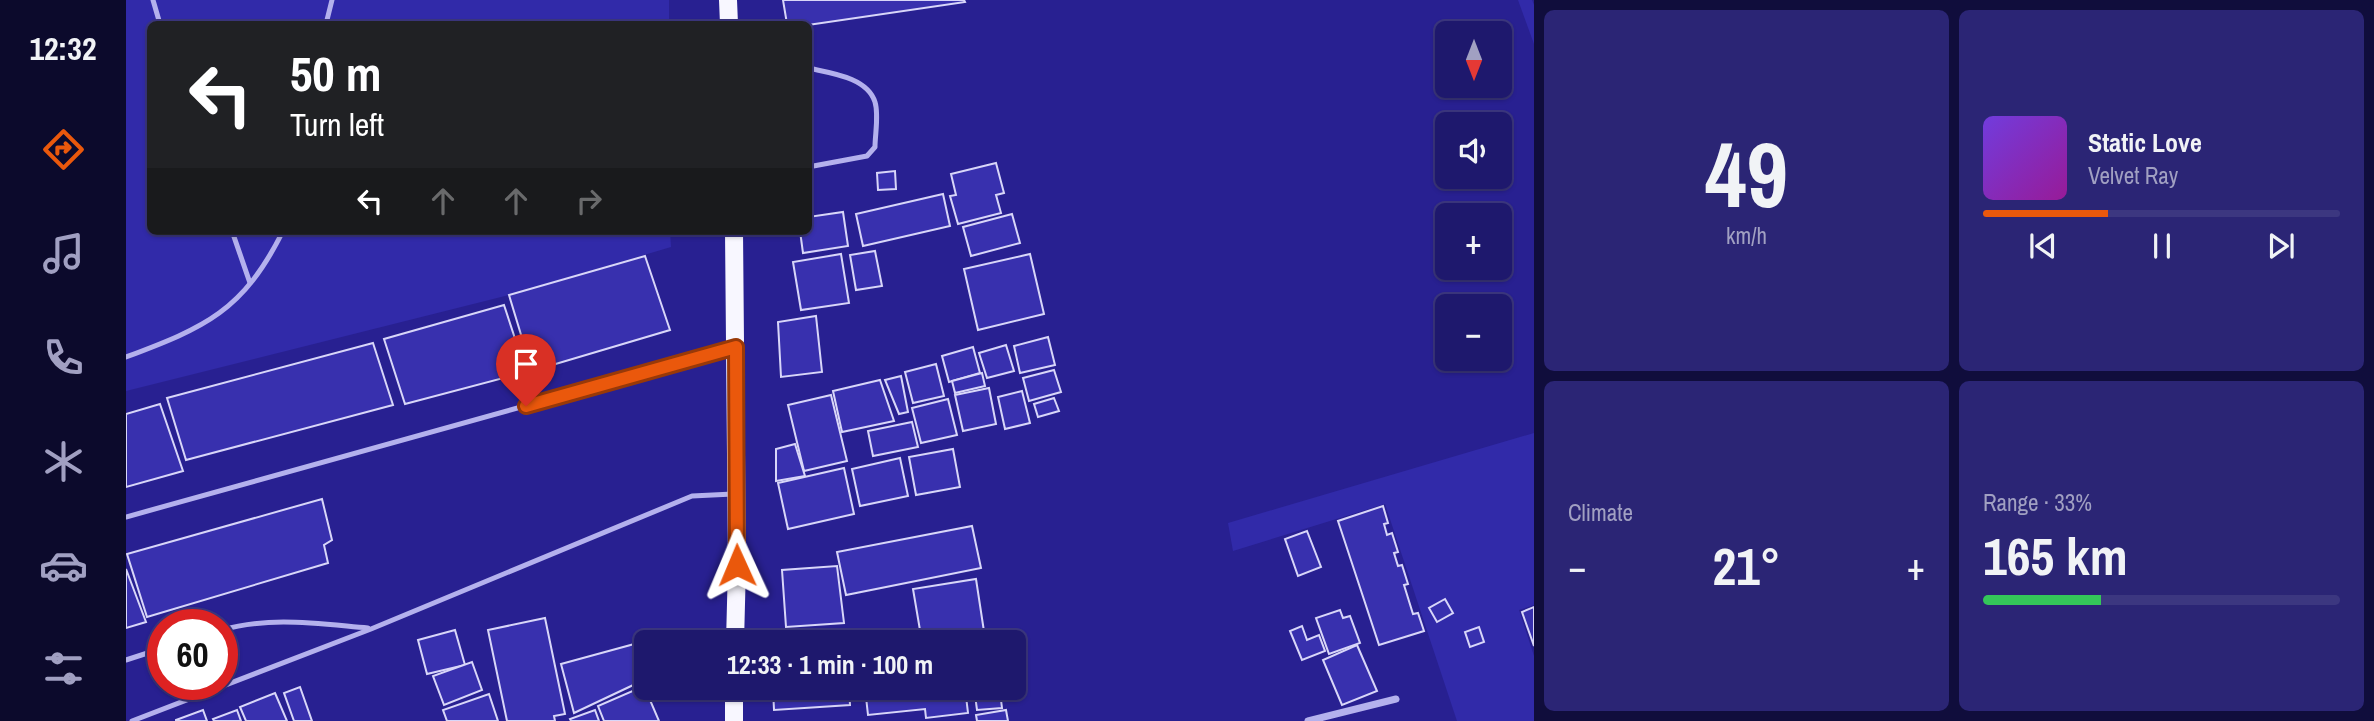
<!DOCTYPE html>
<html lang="en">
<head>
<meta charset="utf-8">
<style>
	:root { --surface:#1e186d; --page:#2b2575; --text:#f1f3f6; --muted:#a1a0c2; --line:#3c3780; --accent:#ea580c }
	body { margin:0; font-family:"Archivo Narrow",sans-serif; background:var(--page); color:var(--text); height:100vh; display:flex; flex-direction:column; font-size:26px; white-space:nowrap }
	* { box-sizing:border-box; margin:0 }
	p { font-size:23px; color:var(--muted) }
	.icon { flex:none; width:38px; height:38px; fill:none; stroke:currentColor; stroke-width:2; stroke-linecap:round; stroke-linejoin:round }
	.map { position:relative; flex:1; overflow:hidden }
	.details { display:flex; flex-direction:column; gap:10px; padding:10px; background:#100d3c; width:840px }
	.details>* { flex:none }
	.banner { position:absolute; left:21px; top:21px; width:665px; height:214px; border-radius:10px; box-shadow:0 2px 5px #0004,0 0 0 2px var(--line); background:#202124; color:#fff; overflow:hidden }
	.needle { width:46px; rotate:180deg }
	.fabs { position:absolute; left:1309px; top:21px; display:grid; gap:14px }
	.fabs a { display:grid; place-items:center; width:77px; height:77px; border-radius:10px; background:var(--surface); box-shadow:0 2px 5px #0004,0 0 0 2px var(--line); font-size:35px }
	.speed { position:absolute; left:21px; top:609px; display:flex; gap:14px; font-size:35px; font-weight:700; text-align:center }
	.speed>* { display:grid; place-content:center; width:91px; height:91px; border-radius:50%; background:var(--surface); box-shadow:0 2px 5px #0004,0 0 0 2px var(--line); line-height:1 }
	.speed .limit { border:10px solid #d22; background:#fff; color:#111 }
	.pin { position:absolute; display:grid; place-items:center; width:60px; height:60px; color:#fff; margin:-72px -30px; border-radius:50% 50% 50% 0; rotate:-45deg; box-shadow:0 0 7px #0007 }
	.pin .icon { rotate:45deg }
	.me { position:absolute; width:77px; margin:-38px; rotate:359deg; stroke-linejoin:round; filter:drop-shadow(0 0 5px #0008) }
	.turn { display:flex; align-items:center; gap:24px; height:147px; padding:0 28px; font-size:32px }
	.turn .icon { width:91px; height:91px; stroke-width:2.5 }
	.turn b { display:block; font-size:49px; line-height:60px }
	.lanes { display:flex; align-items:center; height:66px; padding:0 28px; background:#0003; justify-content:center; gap:35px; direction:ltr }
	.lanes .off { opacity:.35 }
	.big { font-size:52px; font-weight:700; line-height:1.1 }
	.details .tile { flex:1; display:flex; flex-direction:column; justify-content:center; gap:10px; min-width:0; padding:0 24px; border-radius:10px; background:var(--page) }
	.details .dial { align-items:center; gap:0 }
	.dial b { font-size:91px; line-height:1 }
	.song { display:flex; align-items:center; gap:21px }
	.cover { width:84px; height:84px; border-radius:10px; background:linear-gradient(135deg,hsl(260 70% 55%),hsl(300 70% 35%)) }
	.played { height:7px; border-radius:4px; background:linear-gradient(90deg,var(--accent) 35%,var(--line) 35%) }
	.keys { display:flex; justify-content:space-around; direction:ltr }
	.heat { display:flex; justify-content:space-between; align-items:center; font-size:38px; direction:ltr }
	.charge { height:10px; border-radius:5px; background:linear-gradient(90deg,#34c759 33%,var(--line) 0) }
	.details .tiles { flex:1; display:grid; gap:10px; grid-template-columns:repeat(2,1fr) }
	.trip { position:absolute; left:508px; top:630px; width:392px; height:70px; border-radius:10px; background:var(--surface); box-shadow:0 2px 5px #0004,0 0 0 2px var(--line); font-weight:700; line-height:70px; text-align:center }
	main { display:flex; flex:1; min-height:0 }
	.tab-bar { display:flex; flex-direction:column; width:126px; justify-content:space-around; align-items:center; background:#0c0a2c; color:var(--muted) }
	.tab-bar .icon { width:49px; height:49px }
	.tab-bar .on { color:var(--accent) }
	.tab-bar b { font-size:32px; color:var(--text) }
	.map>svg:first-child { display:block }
</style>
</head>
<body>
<main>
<nav class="tab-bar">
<b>12:32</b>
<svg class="icon on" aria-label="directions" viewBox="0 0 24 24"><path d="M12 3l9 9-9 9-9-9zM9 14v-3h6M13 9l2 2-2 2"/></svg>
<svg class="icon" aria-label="music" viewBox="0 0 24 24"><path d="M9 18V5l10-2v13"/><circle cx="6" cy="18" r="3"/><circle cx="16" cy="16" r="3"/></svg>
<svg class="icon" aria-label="phone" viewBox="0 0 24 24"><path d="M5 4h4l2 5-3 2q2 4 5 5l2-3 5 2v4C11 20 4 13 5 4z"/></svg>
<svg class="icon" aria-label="climate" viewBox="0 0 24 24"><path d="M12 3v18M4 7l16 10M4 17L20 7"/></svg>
<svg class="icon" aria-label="car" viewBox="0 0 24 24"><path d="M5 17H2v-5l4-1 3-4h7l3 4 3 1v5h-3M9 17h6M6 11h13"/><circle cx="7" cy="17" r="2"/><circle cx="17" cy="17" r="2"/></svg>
<svg class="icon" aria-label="filters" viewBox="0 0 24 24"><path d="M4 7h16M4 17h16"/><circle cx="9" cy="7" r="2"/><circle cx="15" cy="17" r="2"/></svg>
</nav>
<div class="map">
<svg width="1408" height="721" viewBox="0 0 1408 721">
	<rect width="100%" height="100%" fill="#282091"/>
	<g fill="#312aa9">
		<polygon points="0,0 543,0 543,24 24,24 24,231 544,231 545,247 383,295 0,391"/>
		<polygon points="1392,0 1406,0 1408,5 1408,44"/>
		<polygon points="1408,433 1408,605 1393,610 1408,656 1408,721 1331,721 1259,504 1107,551 1102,523"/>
	</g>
	<g fill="#3830ae" stroke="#d8d6f9" stroke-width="2">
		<polygon points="657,0 838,0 839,2 682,25 661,24"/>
		<polygon points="870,163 878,193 870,195 875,213 832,224 824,196 830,195 825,174"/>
		<polygon points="769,171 770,189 752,190 751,173"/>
		<polygon points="817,194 824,226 737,246 730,214"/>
		<polygon points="717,212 722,246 677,253 674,231 682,231 682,217"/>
		<polygon points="886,214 894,243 845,256 837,227"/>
		<polygon points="749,251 756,286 730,290 724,255"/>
		<polygon points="715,254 723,303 675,310 667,262"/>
		<polygon points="904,254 918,314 852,330 838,269"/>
		<polygon points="519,256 544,330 406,371 383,295"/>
		<polygon points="378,305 400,372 279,404 258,339"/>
		<polygon points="690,316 696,372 655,377 652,322"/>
		<polygon points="922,337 929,365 894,373 888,346"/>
		<polygon points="247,343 267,405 60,460 41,398"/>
		<polygon points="880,345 888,371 861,378 853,353"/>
		<polygon points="847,347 854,373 823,382 816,356"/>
		<polygon points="810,364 818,396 787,403 779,372"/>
		<polygon points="928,370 935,392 903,401 897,378"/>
		<polygon points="856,373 859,386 829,393 826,381"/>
		<polygon points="775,376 782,412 773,414 759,380"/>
		<polygon points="754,380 768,421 716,432 707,391"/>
		<polygon points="863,388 870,424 837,431 829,395"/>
		<polygon points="896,391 904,423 879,429 872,397"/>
		<polygon points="705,395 721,461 678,471 662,405"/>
		<polygon points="928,398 933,411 912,417 908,404"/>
		<polygon points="822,399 831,435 795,443 786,408"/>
		<polygon points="34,404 57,471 0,487 0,414"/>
		<polygon points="786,422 792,447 747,456 742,431"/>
		<polygon points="669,444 679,476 650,481 650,449"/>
		<polygon points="827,449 834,487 790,495 783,457"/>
		<polygon points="774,458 782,496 734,506 726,469"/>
		<polygon points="718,468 728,514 662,529 652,483"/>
		<polygon points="196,499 206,540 198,545 202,563 21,617 1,554"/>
		<polygon points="1257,506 1262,523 1258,524 1261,535 1266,533 1272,552 1268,553 1272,566 1276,565 1282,584 1278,585 1287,614 1292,613 1298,631 1253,645 1212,521"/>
		<polygon points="846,526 855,568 720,595 711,552"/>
		<polygon points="1181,531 1195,567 1172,576 1159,539"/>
		<polygon points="711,566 718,623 660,627 656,570"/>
		<polygon points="0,569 20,622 0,628"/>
		<polygon points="850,579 859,638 831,642 796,642 787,589"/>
		<polygon points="1319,599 1327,613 1311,622 1303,608"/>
		<polygon points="1408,607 1408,646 1396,612"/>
		<polygon points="1214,610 1217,618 1224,616 1234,643 1203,654 1190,618"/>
		<polygon points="419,618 439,714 428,716 429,721 381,721 362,630"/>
		<polygon points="1176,626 1181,640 1193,635 1199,651 1176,660 1164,631"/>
		<polygon points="1353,627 1358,642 1344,647 1339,632"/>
		<polygon points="329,630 339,665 301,674 292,640"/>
		<polygon points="523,640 524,642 520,642 520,679 448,713 435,664"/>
		<polygon points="1231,645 1251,691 1216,705 1197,660"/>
		<polygon points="346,662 356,690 318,705 307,676"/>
		<polygon points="518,686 533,721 478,721 472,706"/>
		<polygon points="174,687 186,721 168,721 158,693"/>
		<polygon points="647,688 723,688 724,705 648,710"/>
		<polygon points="739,688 839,688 842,713 800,718 799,709 742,715"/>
		<polygon points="874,692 876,708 851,710 849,695"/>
		<polygon points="149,693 161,721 120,721 114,707"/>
		<polygon points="363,694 372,721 321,721 317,710"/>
		<polygon points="77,710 81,721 50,721 50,720"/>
		<polygon points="111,710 115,721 88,721 87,719"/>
		<polygon points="469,710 473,721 445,721 444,719"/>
		<polygon points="880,710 882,721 851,721 850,715"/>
	</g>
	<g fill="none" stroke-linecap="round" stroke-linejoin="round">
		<g stroke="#b4b1ed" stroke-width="5">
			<polyline points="27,0 34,24"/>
			<polyline points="200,24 206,0"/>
			<path d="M682 68C704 73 741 77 749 102 753 115 749 134 749 147L741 156 682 167"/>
			<polyline points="106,231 124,283"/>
			<path d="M0 357C80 327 117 311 157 231"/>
			<polyline points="0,517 607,348"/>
			<path d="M96 630C143 616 194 624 242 628"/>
			<polyline points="0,660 37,648"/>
			<polyline points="6,721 245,629 566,496 607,494"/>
		</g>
		<polyline stroke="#b4b1ed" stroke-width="7" points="1182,721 1270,699"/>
		<g stroke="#f8f7ff" stroke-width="18">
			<polyline points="602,0 603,24"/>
			<polyline points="608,231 611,565 609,642"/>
			<polyline points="608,721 608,688"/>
		</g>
	</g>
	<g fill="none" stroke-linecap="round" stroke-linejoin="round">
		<g stroke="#983908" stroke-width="18">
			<polyline id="route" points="400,406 610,347 611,565"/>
		</g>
		<use href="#route" stroke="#ea580c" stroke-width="12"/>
	</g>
</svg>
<div class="fabs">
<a><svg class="needle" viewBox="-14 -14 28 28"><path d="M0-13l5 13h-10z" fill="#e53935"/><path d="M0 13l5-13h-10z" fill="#a1a0c2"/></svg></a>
<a><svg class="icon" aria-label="sound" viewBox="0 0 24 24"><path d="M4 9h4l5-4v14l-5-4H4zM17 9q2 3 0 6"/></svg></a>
<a>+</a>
<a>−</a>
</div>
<div class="speed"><div class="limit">60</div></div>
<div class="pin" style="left:400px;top:406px;background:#d93025"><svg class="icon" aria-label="arrive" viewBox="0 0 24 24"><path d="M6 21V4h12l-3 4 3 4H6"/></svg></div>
<svg class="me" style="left:611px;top:565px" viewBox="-20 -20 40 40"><path d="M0-17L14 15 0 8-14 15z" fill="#ea580c" stroke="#fff" stroke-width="4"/></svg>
<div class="trip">12:33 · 1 min · 100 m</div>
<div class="banner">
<div class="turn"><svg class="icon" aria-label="left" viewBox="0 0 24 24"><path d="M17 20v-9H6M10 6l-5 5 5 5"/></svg><div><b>50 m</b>Turn left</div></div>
<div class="lanes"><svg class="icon" aria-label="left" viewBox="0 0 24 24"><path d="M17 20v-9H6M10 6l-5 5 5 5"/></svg><svg class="icon off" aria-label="ahead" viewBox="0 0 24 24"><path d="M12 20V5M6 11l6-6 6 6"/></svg><svg class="icon off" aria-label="ahead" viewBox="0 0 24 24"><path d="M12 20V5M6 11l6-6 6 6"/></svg><svg class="icon off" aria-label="right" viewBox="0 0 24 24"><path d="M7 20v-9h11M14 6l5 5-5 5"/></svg></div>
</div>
</div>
<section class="details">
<div class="tiles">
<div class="tile dial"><b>49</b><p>km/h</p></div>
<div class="tile">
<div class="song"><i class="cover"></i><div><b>Static Love</b><p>Velvet Ray</p></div></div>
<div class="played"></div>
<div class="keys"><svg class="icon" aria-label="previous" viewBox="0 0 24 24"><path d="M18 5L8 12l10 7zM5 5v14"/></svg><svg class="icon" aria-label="pause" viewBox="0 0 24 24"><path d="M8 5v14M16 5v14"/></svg><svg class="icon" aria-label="next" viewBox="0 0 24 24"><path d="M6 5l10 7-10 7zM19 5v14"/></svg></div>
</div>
<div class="tile"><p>Climate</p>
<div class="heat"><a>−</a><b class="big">21°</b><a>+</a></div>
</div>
<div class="tile"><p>Range · 33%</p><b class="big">165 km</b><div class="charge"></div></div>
</div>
</section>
</main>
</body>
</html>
